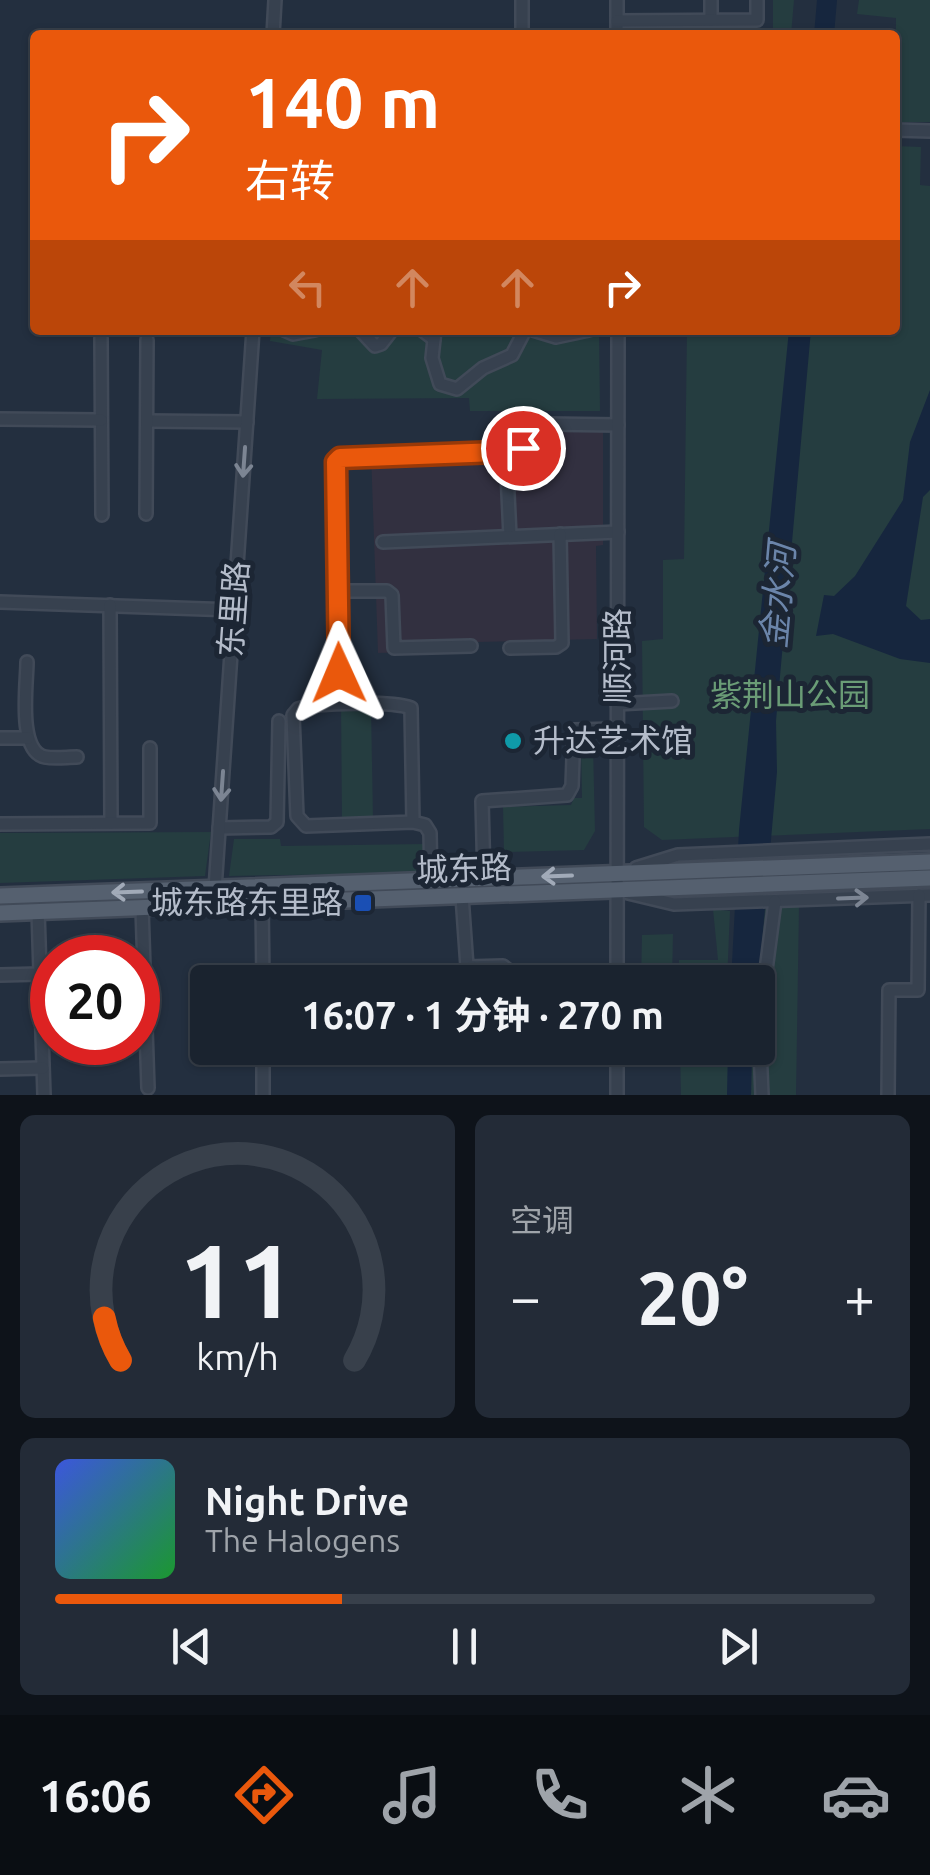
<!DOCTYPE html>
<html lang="zh">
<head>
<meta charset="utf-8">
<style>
	:root { --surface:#1a232f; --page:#232b37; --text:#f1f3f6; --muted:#9fa4aa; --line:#38404b; --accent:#ea580c }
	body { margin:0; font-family:Ubuntu,"Noto Sans SC",sans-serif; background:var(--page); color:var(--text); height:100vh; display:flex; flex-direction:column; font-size:38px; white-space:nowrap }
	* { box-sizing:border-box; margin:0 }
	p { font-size:32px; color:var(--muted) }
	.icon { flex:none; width:55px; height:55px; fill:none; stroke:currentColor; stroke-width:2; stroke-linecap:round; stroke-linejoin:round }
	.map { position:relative; height:1095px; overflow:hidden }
	.side { display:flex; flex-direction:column; gap:20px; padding:20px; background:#0e131a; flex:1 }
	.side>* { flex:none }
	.banner { position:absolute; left:30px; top:30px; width:870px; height:305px; border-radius:10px; box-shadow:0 2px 8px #0004,0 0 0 2px var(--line); background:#ea580c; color:#fff; overflow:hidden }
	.speed { position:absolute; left:30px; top:935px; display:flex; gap:20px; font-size:50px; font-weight:700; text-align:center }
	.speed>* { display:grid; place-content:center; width:130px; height:130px; border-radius:50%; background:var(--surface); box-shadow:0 2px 8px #0004,0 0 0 2px var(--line); line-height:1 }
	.speed .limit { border:15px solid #d22; background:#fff; color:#111 }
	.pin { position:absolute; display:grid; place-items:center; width:85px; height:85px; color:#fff; margin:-42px; border:5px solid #fff; border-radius:50%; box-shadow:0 2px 10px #0007 }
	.me { position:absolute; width:110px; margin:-55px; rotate:359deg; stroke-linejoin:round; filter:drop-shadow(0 0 8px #0008) }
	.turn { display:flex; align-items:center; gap:35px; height:210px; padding:0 50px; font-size:45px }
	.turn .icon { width:130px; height:130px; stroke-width:2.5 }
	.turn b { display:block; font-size:70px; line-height:85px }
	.lanes { display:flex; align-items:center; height:95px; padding:0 50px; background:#0003; justify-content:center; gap:50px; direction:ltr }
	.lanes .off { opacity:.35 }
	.big { font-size:75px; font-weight:700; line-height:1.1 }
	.side .widget { flex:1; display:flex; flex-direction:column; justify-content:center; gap:15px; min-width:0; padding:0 35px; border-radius:15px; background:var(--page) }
	.side .dial { align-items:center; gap:0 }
	.dial svg { height:260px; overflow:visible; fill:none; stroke:var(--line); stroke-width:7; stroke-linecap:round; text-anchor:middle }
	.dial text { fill:var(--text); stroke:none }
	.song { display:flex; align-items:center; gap:30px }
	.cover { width:120px; height:120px; border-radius:15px; background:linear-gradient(135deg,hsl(230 70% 55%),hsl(130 70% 35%)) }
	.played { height:10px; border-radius:5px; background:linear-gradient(90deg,var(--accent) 35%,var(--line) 35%) }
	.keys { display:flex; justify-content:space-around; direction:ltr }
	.heat { display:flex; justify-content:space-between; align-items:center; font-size:55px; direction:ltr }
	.side .tiles { flex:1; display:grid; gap:20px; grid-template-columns:1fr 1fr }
	.widget:last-child { grid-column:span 2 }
	.trip { position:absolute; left:190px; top:965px; width:585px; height:100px; border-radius:10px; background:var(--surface); box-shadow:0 2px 8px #0004,0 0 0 2px var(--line); font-weight:700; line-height:100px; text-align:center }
	.menu { display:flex; height:160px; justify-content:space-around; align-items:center; background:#0a0e13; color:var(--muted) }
	.menu .icon { width:70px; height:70px }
	.menu .current { color:var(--accent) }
	.menu b { font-size:45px; color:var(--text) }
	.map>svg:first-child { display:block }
</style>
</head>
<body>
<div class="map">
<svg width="930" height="1095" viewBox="0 0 930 1095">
	<rect width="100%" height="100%" fill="#232f3f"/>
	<polygon fill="#323040" points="521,418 603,420 603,545 596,546 597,639 477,642 476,650 378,653 371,453 519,447"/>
	<g fill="#253d40">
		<polygon points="773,0 794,0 791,35 773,35"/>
		<polygon points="859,0 930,0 930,122 895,122 896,18 857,14"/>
		<polygon points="895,146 921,147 920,185 930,186 930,829 662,840 644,827 642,641 663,639 663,560 684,559 687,330 895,330"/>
		<polygon points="271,330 599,330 600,411 470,411 469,398 317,399 322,350 270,341"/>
		<polygon points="341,708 371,708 373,818 342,818"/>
		<polygon points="593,744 595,831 584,850 504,852 503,807 571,805 574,798 582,798 581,745"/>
		<polygon points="211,832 205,876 0,883 0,833"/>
		<polygon points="234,839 280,839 281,846 425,844 424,873 229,876"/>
		<polygon points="799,906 796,1095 751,1095 752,1048 758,1048 758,986 765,909"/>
		<polygon points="713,909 730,911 727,982 679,982 679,960 718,960"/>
		<polygon points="673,934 672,982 641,982 642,935"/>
		<polygon points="680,1048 730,1048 732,1095 681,1095"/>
	</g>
	<g fill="#16263e">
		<polygon points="817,0 837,0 834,35 814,35"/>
		<polygon points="789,330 811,330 776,721 777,772 758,986 758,982 731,982 739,830"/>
		<polygon points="930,390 930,490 923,497 906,606 921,620 930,619 930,663 900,659 833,634 816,636 824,595 834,596 855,576 903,500 910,442"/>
		<polygon points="728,1048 752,1048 751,1095 727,1095"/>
	</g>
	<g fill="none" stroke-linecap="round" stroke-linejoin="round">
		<g stroke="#414a58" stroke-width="16">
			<g id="minor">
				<polyline points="617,0 617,35"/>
				<polyline points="711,0 711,20"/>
				<polyline points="617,21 757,20 757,0"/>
				<polyline points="273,35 275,0"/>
				<polyline points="522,35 522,0"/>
				<polyline points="895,130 930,131"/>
				<polyline points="284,330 293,334 315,330"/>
				<polyline points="360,330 375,346 381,344 392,330"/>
				<polyline points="422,330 434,339"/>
				<polyline points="435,330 432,358 440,384 457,389 483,368 512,355 525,330"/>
				<polyline points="533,330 556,337 589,330"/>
				<polyline points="101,338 102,515"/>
				<polyline points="0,419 101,420"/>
				<polyline points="147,421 247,422"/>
				<polyline points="506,452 510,536"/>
				<polyline points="146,514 147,340"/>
				<polyline points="383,542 618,532"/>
				<polyline points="338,591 387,591 392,595 394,648 471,646"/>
				<polyline points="0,602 234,610"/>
				<polyline points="110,605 111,823"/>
				<polyline points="510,648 556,647 562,643 560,534"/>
				<path d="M27 662C27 684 17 751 45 757 55 759 67 757 77 757"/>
				<polyline points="339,673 336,461 340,458 520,451 535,427 545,424 618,425"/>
				<polyline points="617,704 672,701"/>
				<polyline points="0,738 28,738"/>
				<path d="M413 822 411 708C394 701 316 702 298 709L293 715 297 816 306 826 413 822 425 825 430 833 431 881"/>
				<polyline points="0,824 150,823 150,748"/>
				<polyline points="219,828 271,827 277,822 279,721"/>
				<polyline points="636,868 678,855 930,844"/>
				<polyline points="484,879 482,801 567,795 572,786 574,730 618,729"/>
				<polyline points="215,889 253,330"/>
				<polyline points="628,893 674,904 930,895"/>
				<polyline points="462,896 467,967 503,966 508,970 509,982"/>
				<polyline points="262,903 263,982"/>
				<polyline points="142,908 148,1088"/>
				<polyline points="38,911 44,1095"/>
				<polyline points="472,967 473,982"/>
				<polyline points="0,975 40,974"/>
				<polyline points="617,982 618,330"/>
				<polyline points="263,1048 263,1095"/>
				<polyline points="0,1069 43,1068"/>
				<polyline points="617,1095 617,1048"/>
				<polyline points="762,1095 759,1024 775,901"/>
				<polyline points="888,1095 889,990 918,990 919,895"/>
			</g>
		</g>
		<g stroke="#414a58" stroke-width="20">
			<g id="major">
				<polyline points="0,896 930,862"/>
				<polyline points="0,913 930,878"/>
			</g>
		</g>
		<use href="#minor" stroke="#37414f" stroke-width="11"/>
		<use href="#major" stroke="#55606f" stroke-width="15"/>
	</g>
	<defs><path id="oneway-shaft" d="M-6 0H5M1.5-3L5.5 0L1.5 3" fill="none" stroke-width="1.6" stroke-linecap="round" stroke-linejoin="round" transform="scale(2.5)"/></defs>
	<g stroke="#7c8593">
		<use href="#oneway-shaft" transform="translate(244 462) rotate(94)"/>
		<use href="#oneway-shaft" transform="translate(222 786) rotate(94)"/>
		<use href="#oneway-shaft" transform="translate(853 898) rotate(-2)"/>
	</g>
	<g stroke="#a1aab8">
		<use href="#oneway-shaft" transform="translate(557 876) rotate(178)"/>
		<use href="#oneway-shaft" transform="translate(127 892) rotate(178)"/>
	</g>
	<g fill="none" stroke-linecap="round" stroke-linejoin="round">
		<g stroke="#983908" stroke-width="25">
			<polyline id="route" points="339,673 336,462 340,458 520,451 523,448"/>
		</g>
		<use href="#route" stroke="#ea580c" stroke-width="18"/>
	</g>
	<circle fill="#0f9aa8" stroke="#1c2634" stroke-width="4" cx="513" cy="741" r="10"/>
	<rect fill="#1a4fb4" stroke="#1c2634" stroke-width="4" x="353" y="893" width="20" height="20" rx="5"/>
	<g text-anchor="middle" stroke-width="10" stroke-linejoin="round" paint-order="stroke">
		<g font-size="32" fill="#b4bcca" stroke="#1c2634">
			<text transform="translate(234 609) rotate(-86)" y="11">东里路</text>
			<text transform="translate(618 656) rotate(-90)" y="11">顺河路</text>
			<text transform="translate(464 869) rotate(-2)" y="11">城东路</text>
		</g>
		<g font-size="32" fill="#6a9c76" stroke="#1c2634">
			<text x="790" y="706">紫荆山公园</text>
		</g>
		<g font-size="32" fill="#b4bcca" stroke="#1c2634" text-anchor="start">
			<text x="533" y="752">升达艺术馆</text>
			<text x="343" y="914" text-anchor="end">城东路东里路</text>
		</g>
		<g font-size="35" font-style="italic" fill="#6b85aa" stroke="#1c2634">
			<text transform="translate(778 596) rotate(-85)" y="12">金水河</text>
		</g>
	</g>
</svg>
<div class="speed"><div class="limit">20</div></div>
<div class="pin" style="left:523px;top:448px;background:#d93025"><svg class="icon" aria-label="arrive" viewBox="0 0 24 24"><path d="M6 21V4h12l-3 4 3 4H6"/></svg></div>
<svg class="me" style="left:339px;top:673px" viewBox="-20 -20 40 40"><path d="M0-17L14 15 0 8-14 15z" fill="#ea580c" stroke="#fff" stroke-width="4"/></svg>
<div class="trip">16:07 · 1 分钟 · 270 m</div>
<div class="banner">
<div class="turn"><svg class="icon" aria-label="right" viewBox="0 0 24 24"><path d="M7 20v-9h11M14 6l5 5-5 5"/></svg><div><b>140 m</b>右转</div></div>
<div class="lanes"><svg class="icon off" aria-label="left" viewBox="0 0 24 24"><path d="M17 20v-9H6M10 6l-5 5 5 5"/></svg><svg class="icon off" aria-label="ahead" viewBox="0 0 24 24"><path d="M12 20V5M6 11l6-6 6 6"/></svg><svg class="icon off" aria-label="ahead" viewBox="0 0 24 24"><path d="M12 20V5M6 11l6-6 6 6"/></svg><svg class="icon" aria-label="right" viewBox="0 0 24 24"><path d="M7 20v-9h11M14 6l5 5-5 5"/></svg></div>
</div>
</div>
<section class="side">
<div class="tiles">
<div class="widget dial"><svg viewBox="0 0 100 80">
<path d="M14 69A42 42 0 1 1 86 69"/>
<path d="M14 69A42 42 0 0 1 9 56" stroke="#ea580c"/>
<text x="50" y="56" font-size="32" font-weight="700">11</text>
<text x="50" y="72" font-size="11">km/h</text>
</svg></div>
<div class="widget"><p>空调</p>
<div class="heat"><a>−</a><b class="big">20°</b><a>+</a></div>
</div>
<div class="widget">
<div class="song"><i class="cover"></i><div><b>Night Drive</b><p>The Halogens</p></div></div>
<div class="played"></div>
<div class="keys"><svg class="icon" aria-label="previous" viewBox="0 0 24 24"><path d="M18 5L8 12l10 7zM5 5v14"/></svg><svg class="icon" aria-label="pause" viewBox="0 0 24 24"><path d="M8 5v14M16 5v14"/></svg><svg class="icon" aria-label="next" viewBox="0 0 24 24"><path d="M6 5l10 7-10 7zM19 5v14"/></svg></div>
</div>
</div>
</section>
<nav class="menu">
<b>16:06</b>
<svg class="icon current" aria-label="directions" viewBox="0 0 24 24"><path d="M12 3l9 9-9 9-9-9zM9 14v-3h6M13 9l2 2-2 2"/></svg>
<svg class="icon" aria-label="music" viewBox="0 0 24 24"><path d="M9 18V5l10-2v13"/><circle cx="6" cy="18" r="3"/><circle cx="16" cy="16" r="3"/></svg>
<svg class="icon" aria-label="phone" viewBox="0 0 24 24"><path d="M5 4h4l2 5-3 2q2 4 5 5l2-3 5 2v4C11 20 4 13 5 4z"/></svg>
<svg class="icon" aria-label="climate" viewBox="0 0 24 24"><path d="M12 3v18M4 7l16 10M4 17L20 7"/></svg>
<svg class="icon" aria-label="car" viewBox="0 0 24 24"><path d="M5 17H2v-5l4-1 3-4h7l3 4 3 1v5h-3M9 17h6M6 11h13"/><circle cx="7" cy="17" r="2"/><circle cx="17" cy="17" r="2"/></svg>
</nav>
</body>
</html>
